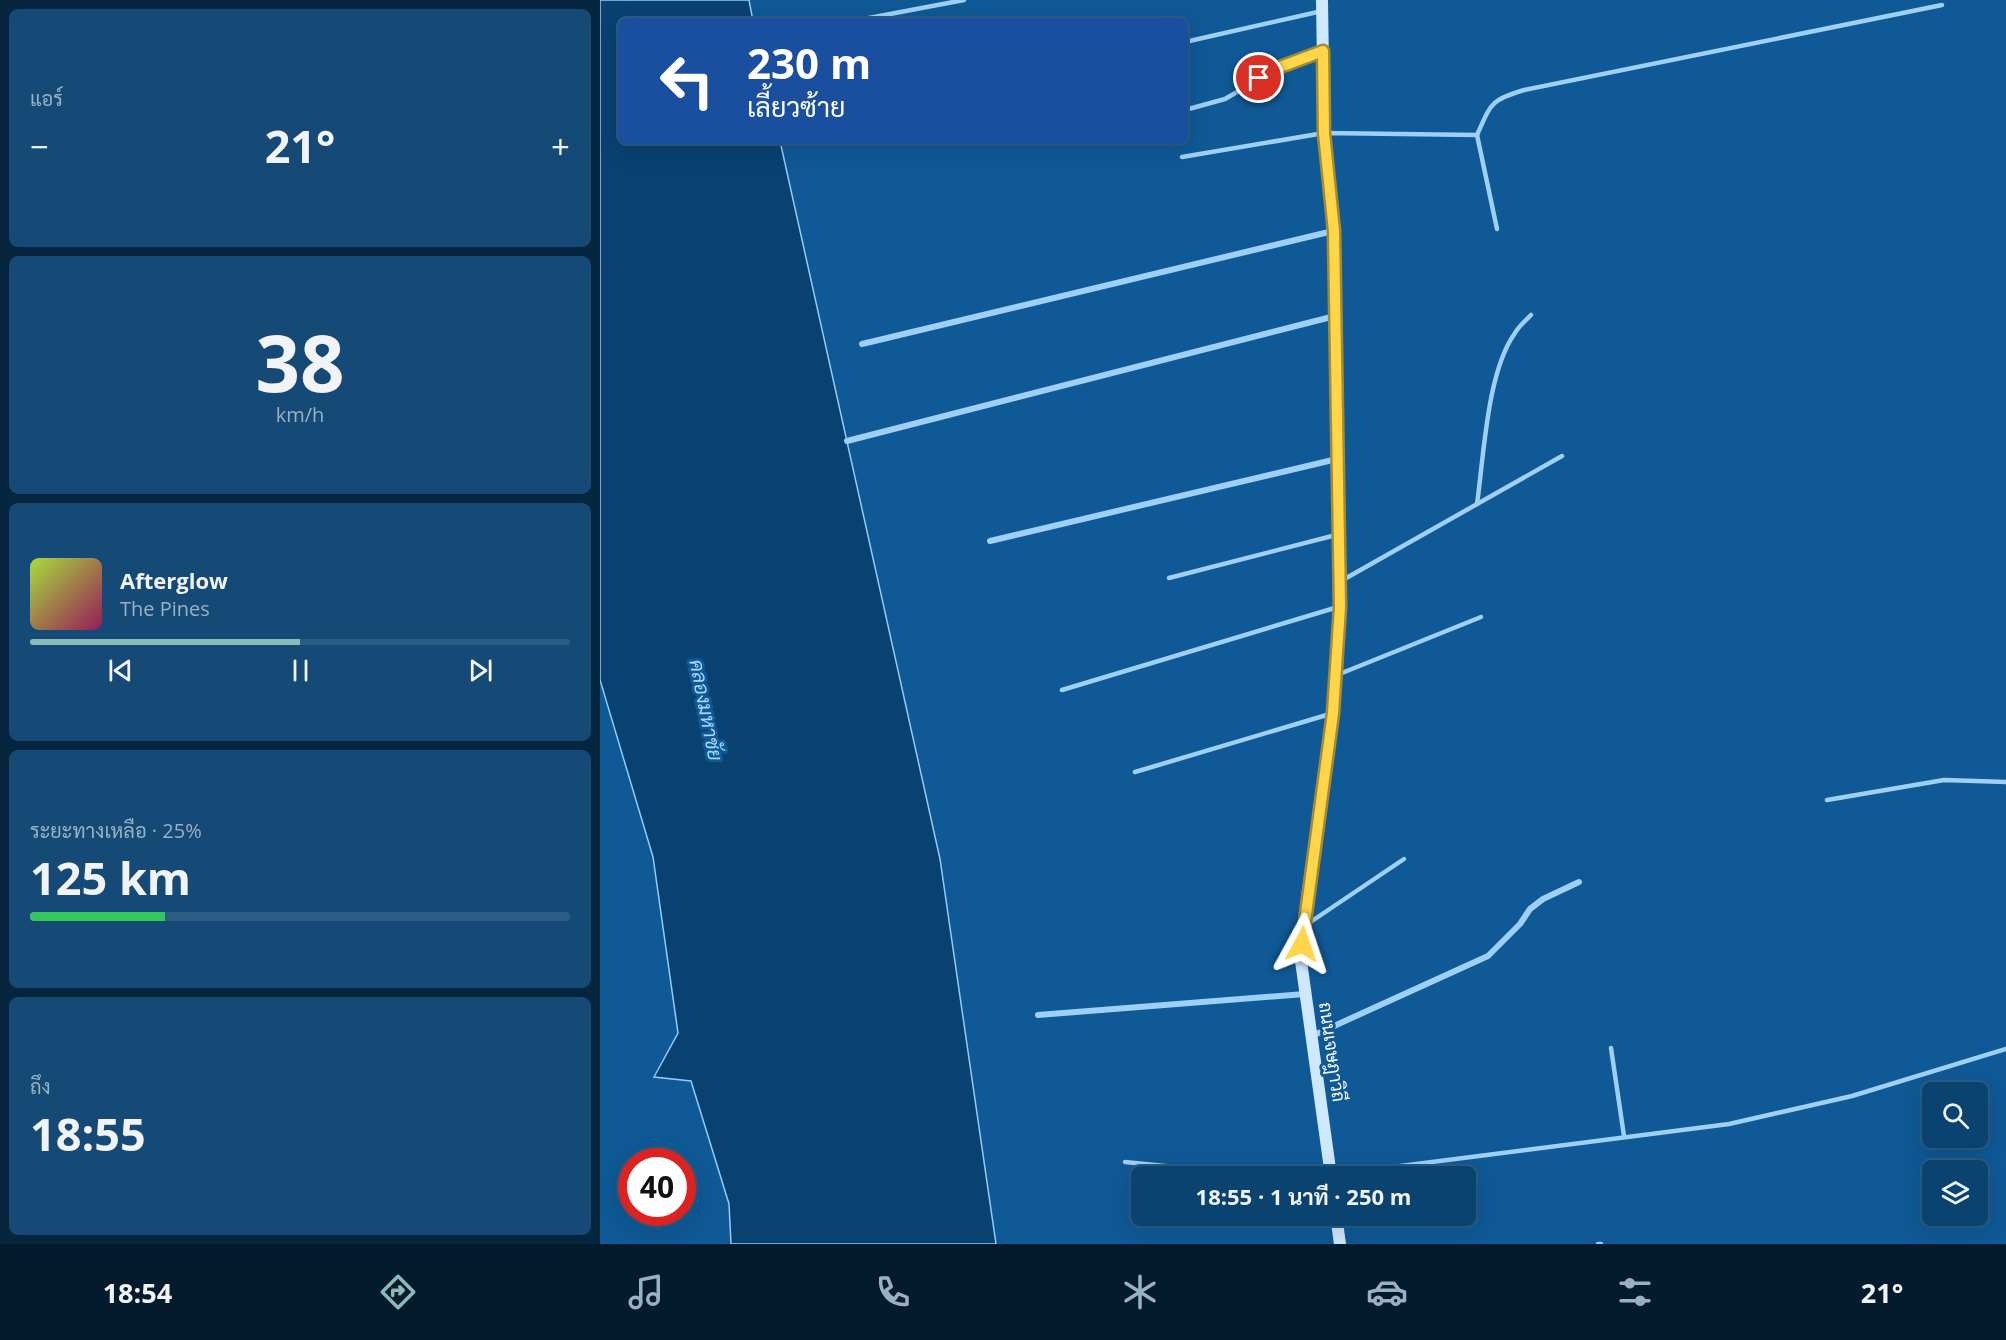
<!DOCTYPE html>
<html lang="th">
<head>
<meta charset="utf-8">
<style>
	:root { --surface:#0b4370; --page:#144a75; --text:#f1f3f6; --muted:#9ab0c3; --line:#2b5c83; --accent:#8bbbb9 }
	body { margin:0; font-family:"Open Sans",Sarabun,sans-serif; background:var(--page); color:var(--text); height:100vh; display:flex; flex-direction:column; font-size:22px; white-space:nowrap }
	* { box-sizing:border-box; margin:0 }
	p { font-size:20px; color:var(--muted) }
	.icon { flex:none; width:33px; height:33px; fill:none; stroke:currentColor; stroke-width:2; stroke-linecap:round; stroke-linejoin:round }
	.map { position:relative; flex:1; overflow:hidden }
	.drawer { display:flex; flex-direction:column; gap:9px; padding:9px; background:#06253e; width:600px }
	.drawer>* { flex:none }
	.guide { position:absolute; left:18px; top:18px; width:570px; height:126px; border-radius:9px; box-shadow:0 6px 24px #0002,0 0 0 2px var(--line); background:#1a4fa0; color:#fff; overflow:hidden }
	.controls { position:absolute; left:1322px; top:1082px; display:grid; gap:12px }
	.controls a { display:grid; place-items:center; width:66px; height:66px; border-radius:9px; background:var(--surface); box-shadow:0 6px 24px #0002,0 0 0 2px var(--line); font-size:30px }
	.speed { position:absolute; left:18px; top:1148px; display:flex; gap:12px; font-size:30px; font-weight:700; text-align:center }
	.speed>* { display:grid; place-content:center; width:78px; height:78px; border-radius:50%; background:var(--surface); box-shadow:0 6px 24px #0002,0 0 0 2px var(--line); line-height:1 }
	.speed .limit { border:9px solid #d22; background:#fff; color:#111 }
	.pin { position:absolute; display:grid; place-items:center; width:51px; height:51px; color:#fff; margin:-26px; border:3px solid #fff; border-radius:50%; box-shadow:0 2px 6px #0007 }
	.me { position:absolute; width:66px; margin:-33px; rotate:5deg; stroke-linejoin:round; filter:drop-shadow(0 0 4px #0008) }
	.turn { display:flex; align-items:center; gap:21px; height:126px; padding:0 30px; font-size:27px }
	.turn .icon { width:78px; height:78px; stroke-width:2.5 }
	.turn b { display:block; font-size:42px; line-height:51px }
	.big { font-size:45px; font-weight:700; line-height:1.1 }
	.drawer .card { flex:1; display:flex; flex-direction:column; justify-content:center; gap:9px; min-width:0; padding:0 21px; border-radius:9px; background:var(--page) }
	.drawer .dial { align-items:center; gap:0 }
	.dial b { font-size:78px; line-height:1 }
	.song { display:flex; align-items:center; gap:18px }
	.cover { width:72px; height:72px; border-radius:9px; background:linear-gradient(135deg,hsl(80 70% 55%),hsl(330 70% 35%)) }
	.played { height:6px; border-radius:3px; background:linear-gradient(90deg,var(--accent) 50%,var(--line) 50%) }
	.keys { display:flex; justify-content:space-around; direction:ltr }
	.heat { display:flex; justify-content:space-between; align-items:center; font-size:33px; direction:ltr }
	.charge { height:9px; border-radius:4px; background:linear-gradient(90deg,#34c759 25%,var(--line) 0) }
	.trip { position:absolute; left:531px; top:1166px; width:345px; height:60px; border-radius:9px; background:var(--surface); box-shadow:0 6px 24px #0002,0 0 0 2px var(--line); font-weight:700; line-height:60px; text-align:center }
	.tabs { display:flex; height:96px; justify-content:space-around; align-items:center; background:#041b2d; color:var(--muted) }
	.tabs .icon { width:42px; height:42px }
	.tabs .current { color:var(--accent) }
	.tabs b { font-size:27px; color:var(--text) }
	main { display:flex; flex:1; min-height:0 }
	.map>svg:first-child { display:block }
</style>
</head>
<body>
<main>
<section class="drawer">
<div class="card"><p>แอร์</p>
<div class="heat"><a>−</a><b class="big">21°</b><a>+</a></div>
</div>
<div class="card dial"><b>38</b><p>km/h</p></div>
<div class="card">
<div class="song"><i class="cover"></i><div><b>Afterglow</b><p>The Pines</p></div></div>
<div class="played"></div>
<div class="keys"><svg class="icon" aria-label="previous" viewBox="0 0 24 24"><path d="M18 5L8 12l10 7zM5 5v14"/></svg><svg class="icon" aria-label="pause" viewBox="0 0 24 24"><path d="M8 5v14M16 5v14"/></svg><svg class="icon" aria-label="next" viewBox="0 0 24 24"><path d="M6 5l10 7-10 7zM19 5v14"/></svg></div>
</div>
<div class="card"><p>ระยะทางเหลือ · 25%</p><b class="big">125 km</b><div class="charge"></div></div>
<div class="card"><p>ถึง</p><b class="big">18:55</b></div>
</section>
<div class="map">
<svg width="1406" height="1244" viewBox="0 0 1406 1244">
	<rect width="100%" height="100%" fill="#0f5996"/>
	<polygon fill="#094171" stroke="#8fccf8" stroke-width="1.5" points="0,0 149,0 153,21 21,21 21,141 180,141 340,859 396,1244 131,1244 129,1204 91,1081 54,1077 78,1033 53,857 0,680"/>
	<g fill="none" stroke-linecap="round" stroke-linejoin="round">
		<g stroke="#9ecff4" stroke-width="4.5">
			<polyline points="253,21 364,0"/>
			<polyline points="585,42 722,11"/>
			<polyline points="585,110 625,99 680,67 722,51"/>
			<path d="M877 135C891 104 890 100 924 90L1342 5"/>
			<polyline points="582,157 724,133 877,135 897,229"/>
			<path d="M877 504C884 455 887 372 915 333 919 326 925 321 931 315"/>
			<polyline points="569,578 736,535"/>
			<polyline points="741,581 962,456"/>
			<polyline points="737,675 881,617"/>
			<polyline points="462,690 738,607"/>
			<polyline points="535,772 730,714"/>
			<polyline points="1227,800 1344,780 1406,782"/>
			<polyline points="706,925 804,859"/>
			<polyline points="1011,1048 1024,1136"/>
			<polyline points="525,1162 664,1176"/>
			<polyline points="722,1176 1129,1124 1252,1096 1406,1049"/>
			<polyline points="998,1244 1001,1244"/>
		</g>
		<g stroke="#9ecff4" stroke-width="6">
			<polyline points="262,344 733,231"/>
			<polyline points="247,441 735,316"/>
			<polyline points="390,541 737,459"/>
			<polyline points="438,1015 705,994"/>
			<polyline points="712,1036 888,956 920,924 930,909 943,899 979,882"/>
		</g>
		<g stroke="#cee8fd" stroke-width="12">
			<polyline points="722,0 724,133 734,231 739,607 733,713 703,927 701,961 731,1176"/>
			<polyline points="736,1215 740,1244"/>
		</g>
	</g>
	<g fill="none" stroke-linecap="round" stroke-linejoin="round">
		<g stroke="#a68a30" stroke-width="15">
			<polyline id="route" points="659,78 680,67 723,51 724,133 734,231 740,607 733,713 702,944"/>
		</g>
		<use href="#route" stroke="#ffd54a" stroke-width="10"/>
	</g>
	<g text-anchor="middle" stroke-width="6" stroke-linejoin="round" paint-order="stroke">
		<g font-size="18" fill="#fff" stroke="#0f5996">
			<text transform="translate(732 1052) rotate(82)" y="6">ถนนเจษฎาวิถี</text>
		</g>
		<g font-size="20" font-style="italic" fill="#aad8fb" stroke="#0f5996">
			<text transform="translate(106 710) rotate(79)" y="7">คลองมหาชัย</text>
		</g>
	</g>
</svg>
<div class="controls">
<a><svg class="icon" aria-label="search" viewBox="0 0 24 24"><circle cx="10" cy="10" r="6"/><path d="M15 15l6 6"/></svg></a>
<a><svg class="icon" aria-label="layers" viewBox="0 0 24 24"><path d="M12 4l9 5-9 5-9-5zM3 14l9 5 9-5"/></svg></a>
</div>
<div class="speed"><div class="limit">40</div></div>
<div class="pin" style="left:659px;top:78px;background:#d93025"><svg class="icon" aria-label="arrive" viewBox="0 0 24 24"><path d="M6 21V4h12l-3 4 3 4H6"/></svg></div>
<svg class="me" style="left:702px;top:944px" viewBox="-20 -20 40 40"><path d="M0-17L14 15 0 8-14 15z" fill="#ffd54a" stroke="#fff" stroke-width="4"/></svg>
<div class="trip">18:55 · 1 นาที · 250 m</div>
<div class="guide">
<div class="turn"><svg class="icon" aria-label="left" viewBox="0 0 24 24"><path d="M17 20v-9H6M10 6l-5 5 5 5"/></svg><div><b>230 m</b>เลี้ยวซ้าย</div></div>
</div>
</div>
</main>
<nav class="tabs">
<b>18:54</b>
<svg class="icon current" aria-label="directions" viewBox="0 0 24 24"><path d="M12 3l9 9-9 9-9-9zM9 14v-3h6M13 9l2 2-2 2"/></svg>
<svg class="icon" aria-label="music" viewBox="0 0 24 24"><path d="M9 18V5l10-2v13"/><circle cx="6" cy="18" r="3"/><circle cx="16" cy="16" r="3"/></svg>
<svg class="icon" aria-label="phone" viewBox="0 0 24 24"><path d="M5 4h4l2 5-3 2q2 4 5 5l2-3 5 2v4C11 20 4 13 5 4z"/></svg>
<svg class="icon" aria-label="climate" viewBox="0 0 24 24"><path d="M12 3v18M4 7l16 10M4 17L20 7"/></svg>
<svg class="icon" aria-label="car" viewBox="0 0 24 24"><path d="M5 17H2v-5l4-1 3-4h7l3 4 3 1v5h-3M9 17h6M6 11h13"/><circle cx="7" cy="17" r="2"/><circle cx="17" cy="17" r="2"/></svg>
<svg class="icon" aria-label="filters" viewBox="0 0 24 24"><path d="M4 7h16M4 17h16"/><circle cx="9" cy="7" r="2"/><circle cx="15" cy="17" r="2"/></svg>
<b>21°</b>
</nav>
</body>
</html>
